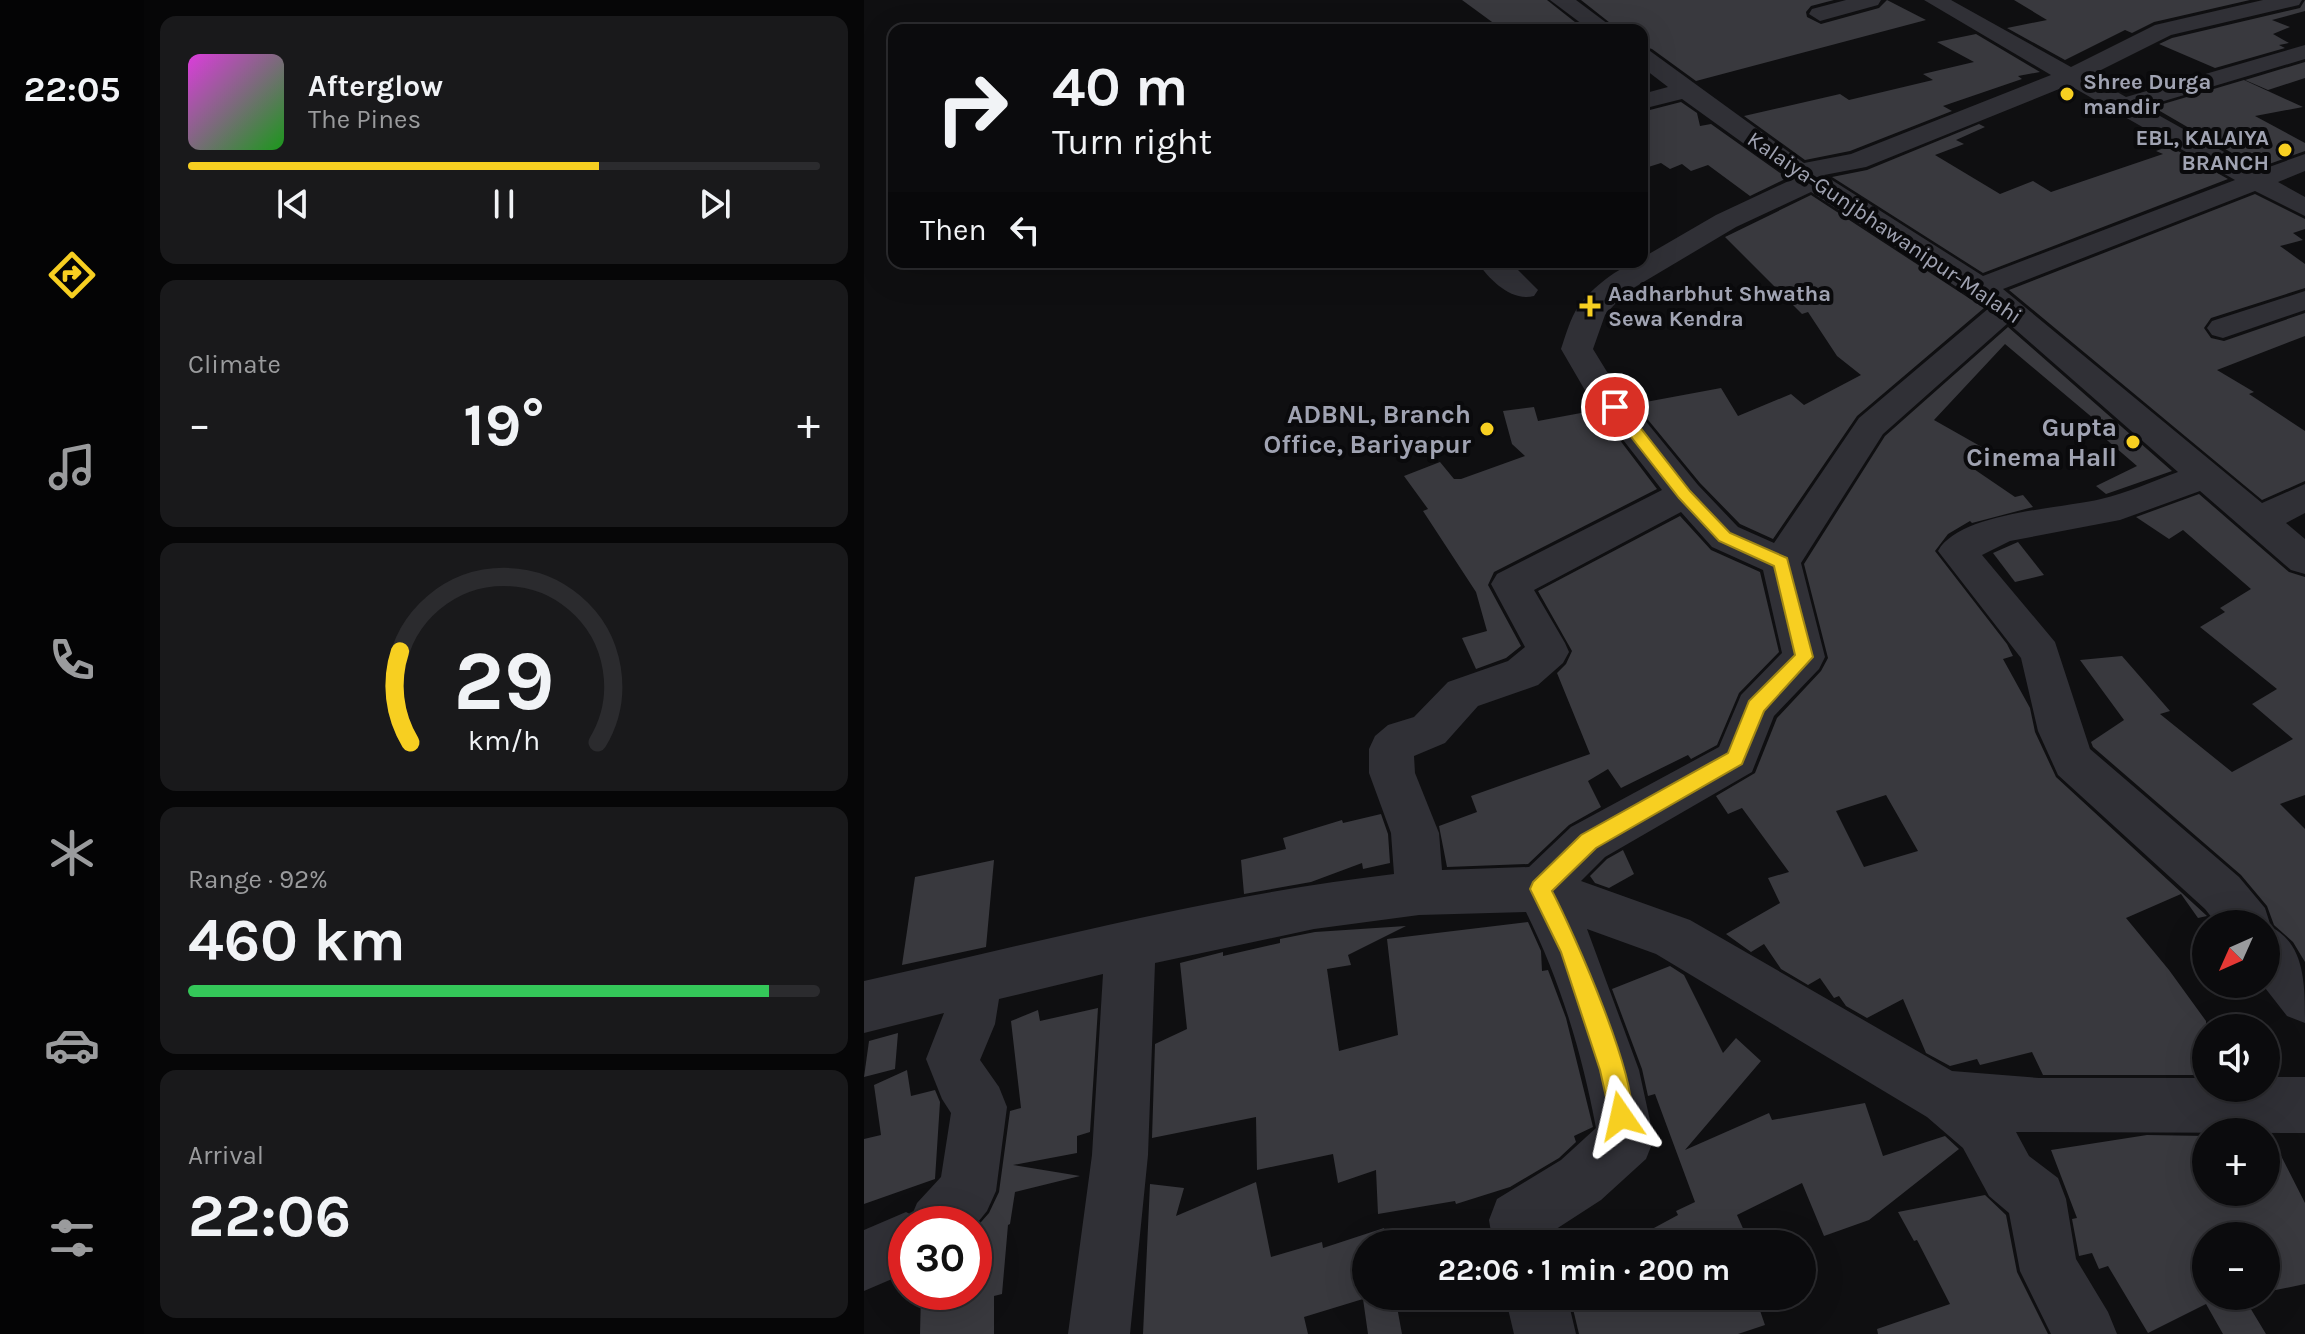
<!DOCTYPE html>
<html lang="en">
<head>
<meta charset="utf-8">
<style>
	:root { --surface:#0b0b0d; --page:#19191b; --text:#f1f3f6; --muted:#9a9b9d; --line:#2b2b2e; --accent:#f7cf21 }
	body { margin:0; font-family:Karla,sans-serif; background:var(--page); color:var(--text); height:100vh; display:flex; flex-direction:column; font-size:30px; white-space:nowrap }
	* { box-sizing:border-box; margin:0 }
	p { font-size:26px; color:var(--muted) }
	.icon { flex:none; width:44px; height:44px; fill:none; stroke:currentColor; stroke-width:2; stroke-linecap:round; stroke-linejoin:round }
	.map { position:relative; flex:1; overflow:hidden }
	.details { display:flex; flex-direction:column; gap:16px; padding:16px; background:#060607; width:720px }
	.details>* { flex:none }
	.banner { position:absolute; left:24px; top:24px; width:760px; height:244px; border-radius:16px; box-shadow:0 8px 32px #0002,0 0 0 2px var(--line); background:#0b0b0d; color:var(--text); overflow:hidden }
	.needle { width:52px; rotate:225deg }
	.tools { position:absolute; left:1328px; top:910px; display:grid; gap:16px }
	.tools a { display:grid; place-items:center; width:88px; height:88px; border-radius:50%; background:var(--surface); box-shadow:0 8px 32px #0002,0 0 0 2px var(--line); font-size:40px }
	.speed { position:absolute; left:24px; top:1206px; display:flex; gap:16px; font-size:40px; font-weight:700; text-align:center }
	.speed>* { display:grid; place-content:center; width:104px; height:104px; border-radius:50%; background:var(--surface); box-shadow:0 8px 32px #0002,0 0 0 2px var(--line); line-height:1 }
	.speed .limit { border:12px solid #d22; background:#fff; color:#111 }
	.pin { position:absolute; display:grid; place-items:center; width:68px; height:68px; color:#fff; margin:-34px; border:4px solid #fff; border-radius:50%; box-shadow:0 2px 8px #0007 }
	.me { position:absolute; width:88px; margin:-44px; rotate:349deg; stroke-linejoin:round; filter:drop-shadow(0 0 6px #0008) }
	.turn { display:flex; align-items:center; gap:28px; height:168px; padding:0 32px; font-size:36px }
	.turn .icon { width:104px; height:104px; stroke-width:2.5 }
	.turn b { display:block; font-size:56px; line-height:68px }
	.then { display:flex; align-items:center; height:76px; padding:0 32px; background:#0003; gap:16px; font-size:30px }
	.big { font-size:60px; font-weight:700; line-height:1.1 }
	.details .card { flex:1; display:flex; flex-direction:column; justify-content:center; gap:12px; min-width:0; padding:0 28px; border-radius:16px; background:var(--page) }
	.details .dial { align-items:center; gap:0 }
	.dial svg { height:208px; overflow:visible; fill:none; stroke:var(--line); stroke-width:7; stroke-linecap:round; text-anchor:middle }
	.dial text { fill:var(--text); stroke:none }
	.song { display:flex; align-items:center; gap:24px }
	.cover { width:96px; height:96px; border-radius:12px; background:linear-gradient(135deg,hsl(300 70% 55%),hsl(120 70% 35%)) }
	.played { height:8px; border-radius:4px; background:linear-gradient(90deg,var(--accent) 65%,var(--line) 65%) }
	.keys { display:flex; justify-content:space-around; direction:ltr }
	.heat { display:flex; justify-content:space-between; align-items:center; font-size:44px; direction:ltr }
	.charge { height:12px; border-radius:6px; background:linear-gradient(90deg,#34c759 92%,var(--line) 0) }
	.trip { position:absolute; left:488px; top:1230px; width:464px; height:80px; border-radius:40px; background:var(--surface); box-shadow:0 8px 32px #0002,0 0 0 2px var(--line); font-weight:700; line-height:80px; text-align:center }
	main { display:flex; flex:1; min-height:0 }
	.dock { display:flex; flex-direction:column; width:144px; justify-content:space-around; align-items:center; background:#040405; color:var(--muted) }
	.dock .icon { width:56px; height:56px }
	.dock .on { color:var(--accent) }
	.dock b { font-size:36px; color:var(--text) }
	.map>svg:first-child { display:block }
</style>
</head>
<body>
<main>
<nav class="dock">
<b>22:05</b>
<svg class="icon on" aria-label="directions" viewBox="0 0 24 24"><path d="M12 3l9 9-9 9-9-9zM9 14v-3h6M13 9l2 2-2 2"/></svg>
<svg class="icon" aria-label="music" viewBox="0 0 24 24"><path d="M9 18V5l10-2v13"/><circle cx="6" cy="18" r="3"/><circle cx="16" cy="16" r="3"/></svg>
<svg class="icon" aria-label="phone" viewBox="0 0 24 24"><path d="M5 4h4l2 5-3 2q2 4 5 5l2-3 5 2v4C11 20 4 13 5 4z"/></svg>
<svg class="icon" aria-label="climate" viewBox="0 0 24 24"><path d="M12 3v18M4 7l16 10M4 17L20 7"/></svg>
<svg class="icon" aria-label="car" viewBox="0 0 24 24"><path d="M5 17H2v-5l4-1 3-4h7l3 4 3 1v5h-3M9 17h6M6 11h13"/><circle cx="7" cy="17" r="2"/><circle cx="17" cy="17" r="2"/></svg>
<svg class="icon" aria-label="filters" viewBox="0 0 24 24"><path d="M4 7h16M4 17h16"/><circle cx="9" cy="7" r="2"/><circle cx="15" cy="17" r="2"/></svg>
</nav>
<section class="details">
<div class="card">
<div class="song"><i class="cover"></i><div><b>Afterglow</b><p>The Pines</p></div></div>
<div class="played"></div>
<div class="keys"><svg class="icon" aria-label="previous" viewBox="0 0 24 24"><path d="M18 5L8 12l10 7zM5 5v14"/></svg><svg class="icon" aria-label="pause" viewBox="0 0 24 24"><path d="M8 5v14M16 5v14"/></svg><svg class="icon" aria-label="next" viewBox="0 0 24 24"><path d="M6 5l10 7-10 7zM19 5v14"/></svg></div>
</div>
<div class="card"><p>Climate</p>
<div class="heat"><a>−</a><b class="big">19°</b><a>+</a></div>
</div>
<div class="card dial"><svg viewBox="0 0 100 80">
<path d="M14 69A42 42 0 1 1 86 69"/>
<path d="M14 69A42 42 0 0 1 10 34" stroke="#f7cf21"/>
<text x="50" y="56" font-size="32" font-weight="700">29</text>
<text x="50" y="72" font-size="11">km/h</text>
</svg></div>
<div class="card"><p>Range · 92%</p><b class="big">460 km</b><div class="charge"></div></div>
<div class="card"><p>Arrival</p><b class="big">22:06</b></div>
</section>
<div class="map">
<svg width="1441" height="1334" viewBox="0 0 1441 1334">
	<rect width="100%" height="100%" fill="#0f0f11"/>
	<g fill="#39393e" fill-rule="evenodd">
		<polygon points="598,0 683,0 721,30 639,30"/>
		<polygon points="717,0 970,0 947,6 942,12 943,17 957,24 1015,8 1023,0 1062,20 832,81 788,49 778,46 778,30 755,30"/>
		<polygon points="1150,0 1386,0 1290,22 1268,33 1261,30 1201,60 1143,28 1183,20"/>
		<polygon points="1441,0 1441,11 1408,20 1426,27 1409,34 1425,43 1415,45 1421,48 1351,68 1295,44 1308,38 1436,8"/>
		<polygon points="1112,34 1176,72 1154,76 1158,79 1079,106 1088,111 986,151 941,160 880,116 976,94 985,100 1069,80 1059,74 1110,62 1073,42"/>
		<polygon points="1441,62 1441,78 1404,90 1381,80"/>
		<polygon points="1380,80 1439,107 1391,116 1441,143 1441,151 1394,168 1289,107"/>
		<polygon points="817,102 833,113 836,126 847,124 923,178 886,196 844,165 827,171 818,164 806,169 797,163 778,169 778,112"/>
		<polygon points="1115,124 1121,127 1092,140 1100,144 1071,155 1136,194 1169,181 1187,192 1299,154 1292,151 1305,146 1364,179 1119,273 968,177 1003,170"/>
		<polygon points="1391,194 1441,219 1441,229 1429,233 1439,240 1416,246 1441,264 1441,288 1347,318 1340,328 1347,338 1360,341 1441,313 1441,336 1353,370 1390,392 1385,394 1441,431 1441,481 1398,500 1145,290"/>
		<polygon points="947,195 1120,308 993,416 909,539 876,524 836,483 771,404 857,388 874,416 927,394 940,405 997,375 973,356 944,312 938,314 861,237"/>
		<path d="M1144 327 1308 471 1242 494 1232 486 1273 466 1222 422 1230 419 1141 344 1070 420 1123 450 1104 465 1151 497 1159 495 1169 507 1108 523 1106 521 1084 534 1071 551 1143 644 1149 656 1139 659 1166 708 1171 732 1192 777 1343 916 1334 918 1317 894 1262 918 1305 970 1342 1021V1075H1179L1168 1052 1116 1065 1113 1059 1086 1066 1062 1053 1039 999 1003 1018 982 1006 975 996 970 998 956 978 944 985 917 969 900 944 887 952 862 934 916 903 904 878 925 872 878 808 864 814 852 796 891 773 913 718 957 671 964 658 940 564 1021 436ZM1022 795 1054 851 1000 867 972 811Z"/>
		<polygon points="670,407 674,421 733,410 793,489 630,572 624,585 657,646 642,658 612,669 598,638 623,631 612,592 559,511 564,509 540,476 576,462 590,479 597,479 661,456 648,444 639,411"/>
		<polygon points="1335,494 1425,572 1441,577 1441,795 1416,804 1441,829 1441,962 1429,942 1410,925 1403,906 1377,875 1229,747 1227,742 1260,720 1216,660 1258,656 1306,711 1296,714 1368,772 1429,739 1388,704 1413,689 1336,627 1361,612 1356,608 1387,589 1319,530 1305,539 1272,517"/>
		<polygon points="816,516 847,550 896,572 915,652 875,693 853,745 827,759 824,755 757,788 744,769 724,781 737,807 705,825 664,864 583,867 575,826 613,812 607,796 726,754 693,673 702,664 708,651 674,591"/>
		<polygon points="1154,542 1180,575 1151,582 1129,553"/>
		<polygon points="517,814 524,834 526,863 499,869 498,863 447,882 380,894 377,860 422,849 419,838 478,820 479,823"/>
		<polygon points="759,850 770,874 745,888 731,883 726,876 743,859"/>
		<polygon points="130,860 122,947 38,965 51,877"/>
		<polygon points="664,922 677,951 678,971 684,970 702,1018 729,1127 710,1136 712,1142 695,1158 646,1187 592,1204 591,1201 514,1214 512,1170 474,1183 469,1154 393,1170 392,1117 288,1138 291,1044 323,1029 316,963 359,952 359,956 416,943 416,939 451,932 542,926 484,955 487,965 463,969 475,1051 534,1035 523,939"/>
		<polygon points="806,966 820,975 859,1053 872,1038 897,1061 821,1150 905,1113 908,1120 1001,1103 1019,1156 1081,1136 1095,1149 1005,1220 960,1236 938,1183 873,1215 886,1244 782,1244 777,1235 814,1215 812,1211 831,1202 791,1094 784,1096 778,1069 748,989"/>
		<polygon points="234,1008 226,1132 213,1136 213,1153 149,1165 216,1176 151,1192 146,1224 144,1225 138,1294 130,1296 130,1334 56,1334 57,1292 110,1292 110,1230 125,1213 135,1192 146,1111 157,1108 147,1021 174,1010 176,1021"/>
		<polygon points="34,1033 31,1069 0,1077 5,1041"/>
		<polygon points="43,1070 47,1096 71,1090 76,1102 71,1179 0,1204 0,1139 17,1135 10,1085"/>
		<polygon points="1283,1135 1342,1136 1342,1192 1402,1192 1402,1136 1407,1136 1441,1203 1441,1284 1402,1292 1402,1236 1342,1236 1342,1250 1334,1252 1342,1274 1342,1296 1379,1296 1402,1334 1359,1334 1342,1304 1284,1333 1244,1266 1235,1269 1228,1253 1215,1256 1208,1219 1213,1218 1187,1150"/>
		<polygon points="392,1182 407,1257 458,1242 459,1248 520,1228 523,1244 502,1244 502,1296 531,1296 538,1334 504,1334 499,1299 440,1317 444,1334 279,1334 286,1184 320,1188 312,1216"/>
		<polygon points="1121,1195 1142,1215 1153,1272 1184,1334 1014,1334 1013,1329 1086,1304 1053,1240 1050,1241 1034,1212"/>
		<polygon points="725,1230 728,1244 692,1244 691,1240"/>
		<polygon points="706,1296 891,1296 901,1325 874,1334 715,1334"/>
	</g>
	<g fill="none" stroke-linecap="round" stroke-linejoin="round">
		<g fill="#303036" fill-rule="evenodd">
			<polygon points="686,0 712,0 752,30 726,30"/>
			<polygon points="982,0 1017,0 1014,5 956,21 945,14 948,9"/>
			<path d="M1060 0H1087L1207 67 1291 25 1399 0H1438L1435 5 1307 35 1225 76 1262 97 1441 45V59L1280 107 1394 171 1441 154V171L1414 182 1441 197V216L1391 191 1139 289 1398 503 1441 484V513L1422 523 1441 539V574L1427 570 1336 491 1256 520 1146 541 1118 555 1191 642 1226 749 1375 877 1401 908 1407 927C1441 944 1441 984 1441 1023L1423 1016 1398 984H1402V924H1353L1341 909 1194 775 1174 731 1157 658 1074 551C1096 512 1196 509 1237 499 1263 493 1289 481 1314 472L1144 323 1019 434 937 563 961 657 955 669 910 716 888 772 741 857 717 881 826 920 1088 1071 1175 1078H1342V1088H1402V1077H1441V1133L1152 1132 1165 1156 1194 1178 1202 1199 1212 1259 1244 1312 1253 1334H1187L1156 1271 1145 1213 1125 1196 1099 1148 1063 1117 792 954 723 929 775 1070 790 1139 782 1159 737 1200 686 1233 689 1244H629L625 1220 633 1199 697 1160 732 1128C718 1053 696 980 662 912L555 915 450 929 291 963 284 1155 266 1334H204L228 1155 239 974 135 999 131 1024 116 1060 135 1087 143 1107 132 1191 123 1211 110 1227V1224H42V1273L0 1291V1230L42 1212 48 1215 53 1203 77 1177 87 1113 78 1099 62 1059 80 1013 0 1033V981C176 942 350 895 530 874L527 833 505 773V749L511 736 524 725 550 717 584 682 644 661 661 647 627 584 633 574 798 490 722 392 697 349C701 337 705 323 711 312 720 294 758 262 778 262V258L852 215 929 179 818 99 778 109V94L804 87 778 67V49L786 51 940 163 987 154 1187 75ZM1205 85 1371 180 1119 276 960 175 1002 167ZM947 192 1125 308 995 418 910 543 874 527 834 485 748 380 729 349 741 315 761 293 872 227ZM817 512 848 547 899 570 918 653 877 695 855 747 707 827 665 867 578 870 575 833 551 773 550 756 581 743 614 706 674 685 699 663 705 652 701 643 670 590Z"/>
			<path d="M613 262H646L674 290 670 296C647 302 626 280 613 262Z"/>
			<polygon points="1441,291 1441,310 1359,338 1348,335 1343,328 1348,321"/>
			<polygon points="641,1296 703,1296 712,1334 650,1334"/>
		</g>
	</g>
	<path fill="#f7cf21" stroke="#a18715" stroke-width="2" d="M751 402 757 403 826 491 866 533 923 558 949 657 900 711 878 764 732 848 688 891C708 929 780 1089 766 1124L757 1128 748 1124 736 1070 697 952 666 889 669 882 717 835 864 753 885 701 931 655 910 566 855 541 815 498 746 410V403Z"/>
	<g fill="#f7cf21" stroke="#0a0a0c" stroke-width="3">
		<circle cx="1203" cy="94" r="8"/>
		<circle cx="1421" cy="150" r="8"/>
		<path d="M722 294h8v8h8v8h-8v8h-8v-8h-8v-8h8z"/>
		<circle cx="623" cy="429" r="8"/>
		<circle cx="1269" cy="442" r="8"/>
	</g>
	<g text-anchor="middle" stroke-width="8" stroke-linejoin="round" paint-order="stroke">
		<g font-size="22" font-weight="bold" fill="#a0a3b2" stroke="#0a0a0c" text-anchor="start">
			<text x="1219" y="89">Shree Durga<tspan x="1219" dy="25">mandir</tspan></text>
			<text x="1405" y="145" text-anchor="end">EBL, KALAIYA<tspan x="1405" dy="25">BRANCH</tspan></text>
			<text x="744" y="301">Aadharbhut Shwatha<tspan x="744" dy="25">Sewa Kendra</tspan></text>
		</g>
		<g font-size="22" fill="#a0a3b2" stroke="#0a0a0c">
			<text transform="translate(1021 227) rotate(34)" y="8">Kalaiya-Gunjbhawanipur-Malahi</text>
		</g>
		<g font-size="26" font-weight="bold" fill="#a0a3b2" stroke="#0a0a0c" text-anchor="end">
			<text x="607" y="423">ADBNL, Branch<tspan x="607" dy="30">Office, Bariyapur</tspan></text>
			<text x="1253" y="436">Gupta<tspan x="1253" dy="30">Cinema Hall</tspan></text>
		</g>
	</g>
</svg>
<div class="tools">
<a><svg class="needle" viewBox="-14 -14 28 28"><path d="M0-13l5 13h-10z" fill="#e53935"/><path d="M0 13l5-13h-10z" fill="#9a9b9d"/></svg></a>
<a><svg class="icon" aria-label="sound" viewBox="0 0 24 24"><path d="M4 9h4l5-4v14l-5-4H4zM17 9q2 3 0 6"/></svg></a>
<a>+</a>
<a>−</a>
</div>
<div class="speed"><div class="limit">30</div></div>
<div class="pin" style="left:751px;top:407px;background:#d93025"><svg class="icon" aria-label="arrive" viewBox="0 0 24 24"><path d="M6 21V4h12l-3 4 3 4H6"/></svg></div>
<svg class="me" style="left:757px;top:1116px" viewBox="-20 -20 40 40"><path d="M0-17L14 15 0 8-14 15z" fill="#f7cf21" stroke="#fff" stroke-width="4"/></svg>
<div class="trip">22:06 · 1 min · 200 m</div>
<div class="banner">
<div class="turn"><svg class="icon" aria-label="right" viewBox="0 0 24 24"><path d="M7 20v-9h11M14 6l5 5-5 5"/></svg><div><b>40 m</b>Turn right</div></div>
<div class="then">Then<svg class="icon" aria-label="left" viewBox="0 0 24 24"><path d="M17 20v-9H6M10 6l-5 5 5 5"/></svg></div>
</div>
</div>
</main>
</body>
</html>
